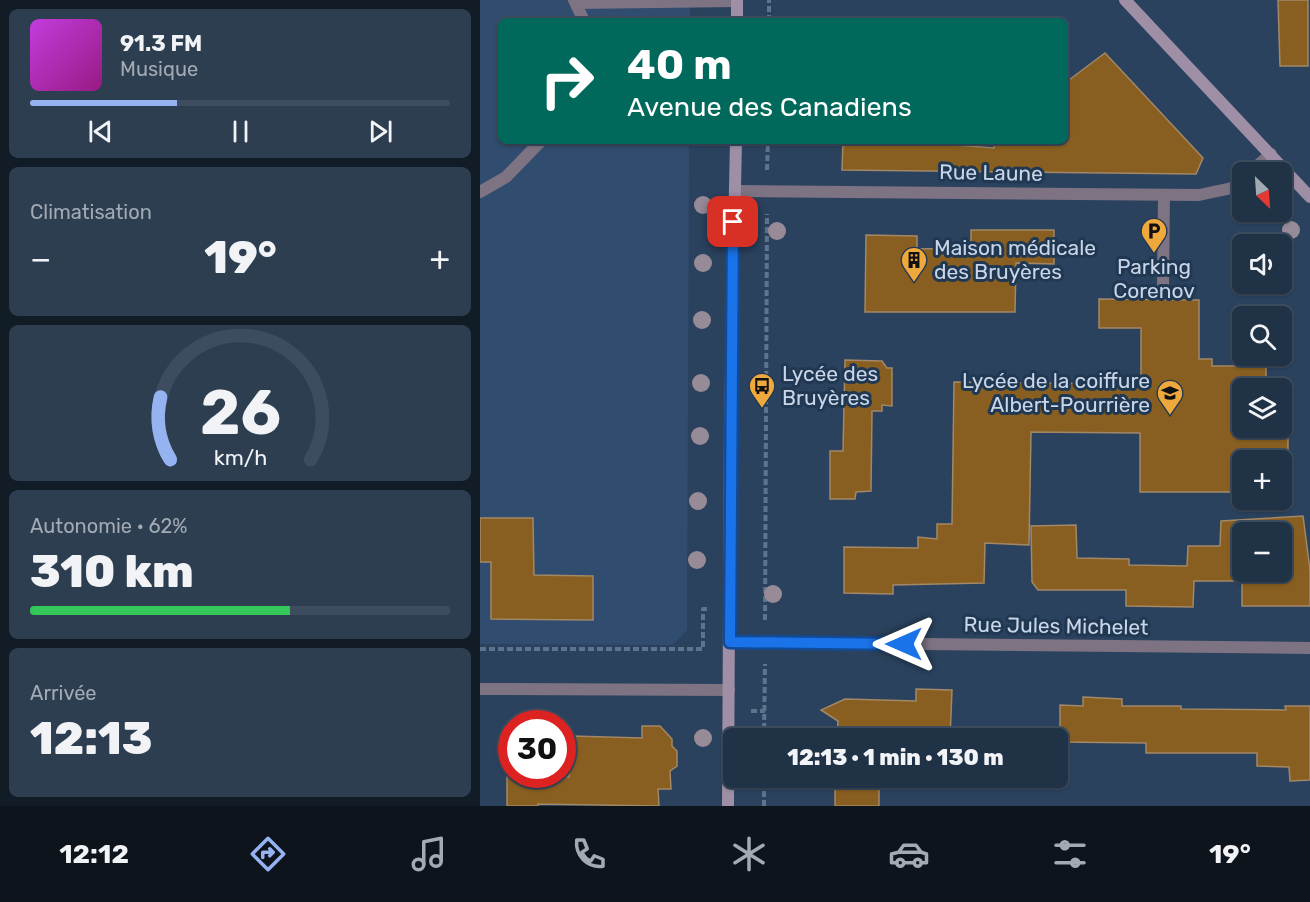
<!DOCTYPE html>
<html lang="fr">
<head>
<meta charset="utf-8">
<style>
	:root { --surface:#203246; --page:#2d3e51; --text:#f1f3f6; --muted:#a2aab3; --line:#3d4d5f; --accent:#95b2f1 }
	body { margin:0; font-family:Rubik,sans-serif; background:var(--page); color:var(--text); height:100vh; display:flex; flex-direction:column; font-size:22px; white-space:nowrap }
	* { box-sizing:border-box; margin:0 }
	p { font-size:20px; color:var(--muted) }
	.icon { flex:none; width:33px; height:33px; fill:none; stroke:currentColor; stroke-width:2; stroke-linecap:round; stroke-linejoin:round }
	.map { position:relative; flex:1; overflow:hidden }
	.drawer { display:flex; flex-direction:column; gap:9px; padding:9px; background:#121c26; width:480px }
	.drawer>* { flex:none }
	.hud { position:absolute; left:18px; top:18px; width:570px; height:126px; border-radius:9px; box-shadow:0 2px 4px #0004,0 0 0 2px var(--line); background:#00695c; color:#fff; overflow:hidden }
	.needle { width:39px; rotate:155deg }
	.buttons { position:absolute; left:752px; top:162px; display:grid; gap:12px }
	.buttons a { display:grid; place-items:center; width:60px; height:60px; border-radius:9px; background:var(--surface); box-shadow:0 2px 4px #0004,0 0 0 2px var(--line); font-size:30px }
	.speed { position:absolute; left:18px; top:710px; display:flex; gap:12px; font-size:30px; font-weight:700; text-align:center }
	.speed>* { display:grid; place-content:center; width:78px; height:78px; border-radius:50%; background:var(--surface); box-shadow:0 2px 4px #0004,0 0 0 2px var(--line); line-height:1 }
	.speed .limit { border:9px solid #d22; background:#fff; color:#111 }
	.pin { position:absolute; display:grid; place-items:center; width:51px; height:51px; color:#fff; margin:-26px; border-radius:12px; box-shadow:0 3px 9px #0006 }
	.me { position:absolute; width:66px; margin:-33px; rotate:270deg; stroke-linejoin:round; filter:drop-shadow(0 0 4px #0008) }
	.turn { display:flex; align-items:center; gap:21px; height:126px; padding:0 30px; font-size:27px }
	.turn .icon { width:78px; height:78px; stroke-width:2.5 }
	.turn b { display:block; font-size:42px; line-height:51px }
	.big { font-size:45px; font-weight:800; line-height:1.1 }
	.drawer .widget { flex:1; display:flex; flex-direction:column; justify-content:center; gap:9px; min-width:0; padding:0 21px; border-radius:9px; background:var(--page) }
	.drawer .dial { align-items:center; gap:0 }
	.dial svg { height:156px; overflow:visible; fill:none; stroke:var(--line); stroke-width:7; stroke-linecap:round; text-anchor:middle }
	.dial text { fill:var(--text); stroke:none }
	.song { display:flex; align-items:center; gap:18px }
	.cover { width:72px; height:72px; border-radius:9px; background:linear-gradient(135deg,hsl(290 70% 55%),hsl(310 70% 35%)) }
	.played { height:6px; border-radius:3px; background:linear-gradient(90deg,var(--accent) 35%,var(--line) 35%) }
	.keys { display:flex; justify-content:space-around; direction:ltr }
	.heat { display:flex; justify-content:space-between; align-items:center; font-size:33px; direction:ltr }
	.charge { height:9px; border-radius:4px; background:linear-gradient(90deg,#34c759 62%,var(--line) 0) }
	.trip { position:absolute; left:243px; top:728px; width:345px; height:60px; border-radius:9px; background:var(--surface); box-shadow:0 2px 4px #0004,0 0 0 2px var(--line); font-weight:800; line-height:60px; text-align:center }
	.dock { display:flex; height:96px; justify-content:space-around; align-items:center; background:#0d141c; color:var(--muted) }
	.dock .icon { width:42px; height:42px }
	.dock .active { color:var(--accent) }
	.dock b { font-size:27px; color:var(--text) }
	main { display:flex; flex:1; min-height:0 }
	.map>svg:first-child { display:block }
</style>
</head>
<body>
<main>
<section class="drawer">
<div class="widget">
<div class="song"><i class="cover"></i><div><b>91.3 FM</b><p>Musique</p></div></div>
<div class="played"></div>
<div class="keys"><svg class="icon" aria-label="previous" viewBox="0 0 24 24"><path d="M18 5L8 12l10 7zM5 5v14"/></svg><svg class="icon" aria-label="pause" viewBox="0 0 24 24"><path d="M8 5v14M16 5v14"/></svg><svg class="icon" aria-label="next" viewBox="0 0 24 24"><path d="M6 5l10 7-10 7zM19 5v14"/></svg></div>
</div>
<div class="widget"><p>Climatisation</p>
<div class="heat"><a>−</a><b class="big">19°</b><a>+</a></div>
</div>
<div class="widget dial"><svg viewBox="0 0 100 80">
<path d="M14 69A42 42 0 1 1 86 69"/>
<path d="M14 69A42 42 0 0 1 9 37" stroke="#95b2f1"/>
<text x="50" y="56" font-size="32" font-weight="700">26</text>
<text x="50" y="72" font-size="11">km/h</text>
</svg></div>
<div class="widget"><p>Autonomie · 62%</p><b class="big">310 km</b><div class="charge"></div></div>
<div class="widget"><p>Arrivée</p><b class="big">12:13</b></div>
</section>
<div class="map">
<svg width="830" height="806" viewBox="0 0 830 806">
	<rect width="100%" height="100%" fill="#2b425e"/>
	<polygon fill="#304c6e" points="0,0 210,0 210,21 21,21 21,141 209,141 207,630 193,645 0,644"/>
	<g fill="#885f20" stroke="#a28867" stroke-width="1.5" fill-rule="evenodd">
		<polygon points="798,0 828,0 828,66 800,66"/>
		<polygon points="625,53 723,158 716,174 362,170 363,141 420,141 514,148 514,141 585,141 585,83"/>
		<polygon points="491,230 574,230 574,264 536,263 535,312 385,312 386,235 437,236 437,249 491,248"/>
		<polygon points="619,299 719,300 719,359 732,359 732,366 786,366 786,388 762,388 762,428 801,428 801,416 808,416 808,455 766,454 766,460 753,461 752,492 660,492 660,433 551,432 549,545 505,543 504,583 413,585 413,594 364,593 364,547 438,548 438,537 457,539 457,524 472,524 474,382 661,384 661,328 619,328"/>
		<polygon points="365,360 402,361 407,368 412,368 412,406 402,405 402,411 392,411 391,491 376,492 375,499 350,499 350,451 363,451"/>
		<path d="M823 516 830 570V606H762V581H714L713 607 646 606V590H558L552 582 551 526 596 525 597 558 649 559V565L707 566 708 546H740L741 521ZM762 532H801V572H762Z"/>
		<polygon points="0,518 53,518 54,575 113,576 113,620 11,619 11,562 0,562"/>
		<polygon points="436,689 472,690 470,738 357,738 358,721 341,710 365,699 436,701"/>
		<polygon points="603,697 642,699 642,706 701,706 701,709 806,710 805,706 830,706 830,780 810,781 809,767 777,766 777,753 666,753 666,743 580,742 580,705 603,706"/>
		<polygon points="162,726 180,726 192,739 192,746 197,751 197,766 190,771 191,789 178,789 179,806 58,804 58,806 27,806 27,777 89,777 89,748 92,747 92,736 162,738"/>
		<rect x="355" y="777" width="44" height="29"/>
	</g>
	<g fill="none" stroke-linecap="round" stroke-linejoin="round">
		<g stroke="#5f738c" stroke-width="4" stroke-dasharray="6 3" stroke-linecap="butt">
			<polyline points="289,21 289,0"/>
			<polyline points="287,170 288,141"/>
			<polyline points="285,620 287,214"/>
			<polyline points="0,649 223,649 223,609 227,609"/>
			<polyline points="271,711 285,711"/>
			<polyline points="284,738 285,664"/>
			<polyline points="284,806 284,777"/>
		</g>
		<g stroke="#7d7382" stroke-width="12">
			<polyline points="94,0 104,21"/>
			<polyline points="96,3 257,1"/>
			<polyline points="0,192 26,177 61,141"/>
			<polyline points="683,287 684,195"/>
		</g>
		<g stroke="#7d7382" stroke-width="12">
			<polyline points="770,172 791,154"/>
			<polyline points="255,191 719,195 752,188 762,179"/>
			<polyline points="250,642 830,648"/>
			<polyline points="0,689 249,690"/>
		</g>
		<g stroke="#9e8ea6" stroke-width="12">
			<polyline points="645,0 830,197"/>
			<polyline points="257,21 257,0"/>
			<polyline points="248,806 250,417 256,141"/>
		</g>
	</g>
	<g fill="#988b98">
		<circle cx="223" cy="205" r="9"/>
		<circle cx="811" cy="230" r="9"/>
		<circle cx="297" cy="231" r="9"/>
		<circle cx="223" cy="263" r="9"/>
		<circle cx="222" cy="320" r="9"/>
		<circle cx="221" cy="383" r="9"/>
		<circle cx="220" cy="436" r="9"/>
		<circle cx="218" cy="501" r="9"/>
		<circle cx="217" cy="560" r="9"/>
		<circle cx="293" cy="594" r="9"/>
		<circle cx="223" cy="738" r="9"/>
	</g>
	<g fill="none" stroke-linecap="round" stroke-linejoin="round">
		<g stroke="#114b97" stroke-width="15">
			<polyline id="route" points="253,222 250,642 424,644"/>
		</g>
		<use href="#route" stroke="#1a73e8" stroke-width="10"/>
	</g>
	<defs>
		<g id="parking-pin" transform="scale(1.35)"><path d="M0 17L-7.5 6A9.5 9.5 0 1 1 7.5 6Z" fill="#eea83c" stroke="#213853"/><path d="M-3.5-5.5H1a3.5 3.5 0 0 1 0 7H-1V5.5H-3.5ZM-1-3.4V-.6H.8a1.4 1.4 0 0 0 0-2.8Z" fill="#111"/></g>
		<g id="building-pin" transform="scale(1.35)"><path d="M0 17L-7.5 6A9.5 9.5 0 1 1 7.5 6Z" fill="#eea83c" stroke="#213853"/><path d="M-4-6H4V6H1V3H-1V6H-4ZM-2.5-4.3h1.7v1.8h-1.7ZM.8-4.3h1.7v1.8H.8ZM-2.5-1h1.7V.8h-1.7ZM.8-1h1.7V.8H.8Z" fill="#111"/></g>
		<g id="bus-pin" transform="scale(1.35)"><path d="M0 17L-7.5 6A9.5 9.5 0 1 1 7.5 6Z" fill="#eea83c" stroke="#213853"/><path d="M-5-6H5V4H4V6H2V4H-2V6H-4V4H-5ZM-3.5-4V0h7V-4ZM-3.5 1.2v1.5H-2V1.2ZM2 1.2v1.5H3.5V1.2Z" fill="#111"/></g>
		<g id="university-pin" transform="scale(1.35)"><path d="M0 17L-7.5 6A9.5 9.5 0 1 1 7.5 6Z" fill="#eea83c" stroke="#213853"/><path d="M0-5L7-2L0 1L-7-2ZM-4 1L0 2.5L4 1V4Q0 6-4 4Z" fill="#111"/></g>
	</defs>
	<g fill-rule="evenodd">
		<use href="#parking-pin" x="674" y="231"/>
		<use href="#building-pin" x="434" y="260"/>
		<use href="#bus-pin" x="282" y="386"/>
		<use href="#university-pin" x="690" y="393"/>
	</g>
	<g text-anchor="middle" stroke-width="6" stroke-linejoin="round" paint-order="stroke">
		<g font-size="21" fill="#c9d6e8" stroke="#213853">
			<text transform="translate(511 173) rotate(1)" y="7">Rue Laune</text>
			<text transform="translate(576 626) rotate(1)" y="7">Rue Jules Michelet</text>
		</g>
		<g font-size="21" fill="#c9d6e8" stroke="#213853" text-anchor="start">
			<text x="454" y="255">Maison médicale<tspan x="454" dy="24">des Bruyères</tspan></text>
			<text x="674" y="274" text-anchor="middle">Parking<tspan x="674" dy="24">Corenov</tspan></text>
			<text x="302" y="381">Lycée des<tspan x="302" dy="24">Bruyères</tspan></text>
			<text x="670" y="388" text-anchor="end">Lycée de la coiffure<tspan x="670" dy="24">Albert-Pourrière</tspan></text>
		</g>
	</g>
</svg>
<div class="buttons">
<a><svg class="needle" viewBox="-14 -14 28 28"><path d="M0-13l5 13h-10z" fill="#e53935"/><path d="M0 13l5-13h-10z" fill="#a2aab3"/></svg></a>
<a><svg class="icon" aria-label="sound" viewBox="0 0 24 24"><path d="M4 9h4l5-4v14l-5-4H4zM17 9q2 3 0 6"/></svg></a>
<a><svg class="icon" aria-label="search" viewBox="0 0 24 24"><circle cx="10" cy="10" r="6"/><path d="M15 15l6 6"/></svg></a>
<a><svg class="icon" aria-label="layers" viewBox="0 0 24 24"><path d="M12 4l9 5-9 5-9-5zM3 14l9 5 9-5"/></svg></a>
<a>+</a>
<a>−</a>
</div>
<div class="speed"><div class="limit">30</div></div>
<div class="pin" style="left:253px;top:222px;background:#d93025"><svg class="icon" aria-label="arrive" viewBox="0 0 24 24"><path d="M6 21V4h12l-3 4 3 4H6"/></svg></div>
<svg class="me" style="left:424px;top:644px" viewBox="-20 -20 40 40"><path d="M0-17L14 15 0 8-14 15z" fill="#1a73e8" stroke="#fff" stroke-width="4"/></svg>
<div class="trip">12:13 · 1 min · 130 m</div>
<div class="hud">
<div class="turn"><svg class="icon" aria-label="right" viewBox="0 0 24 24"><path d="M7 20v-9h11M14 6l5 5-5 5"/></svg><div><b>40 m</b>Avenue des Canadiens</div></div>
</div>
</div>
</main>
<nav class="dock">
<b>12:12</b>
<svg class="icon active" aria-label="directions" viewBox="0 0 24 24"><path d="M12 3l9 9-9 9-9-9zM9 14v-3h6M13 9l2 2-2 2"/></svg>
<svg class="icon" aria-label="music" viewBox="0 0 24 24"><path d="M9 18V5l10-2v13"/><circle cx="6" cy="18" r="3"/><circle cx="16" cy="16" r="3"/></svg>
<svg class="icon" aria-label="phone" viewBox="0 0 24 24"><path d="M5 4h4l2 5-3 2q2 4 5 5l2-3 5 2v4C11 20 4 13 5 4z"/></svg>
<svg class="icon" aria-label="climate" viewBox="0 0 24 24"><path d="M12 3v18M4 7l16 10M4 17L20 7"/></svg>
<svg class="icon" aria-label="car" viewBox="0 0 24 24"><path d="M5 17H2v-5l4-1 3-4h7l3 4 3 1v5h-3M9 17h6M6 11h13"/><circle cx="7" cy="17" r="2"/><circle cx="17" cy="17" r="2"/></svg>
<svg class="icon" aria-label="filters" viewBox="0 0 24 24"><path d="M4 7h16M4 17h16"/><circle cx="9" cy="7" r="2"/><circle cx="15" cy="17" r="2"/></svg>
<b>19°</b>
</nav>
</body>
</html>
